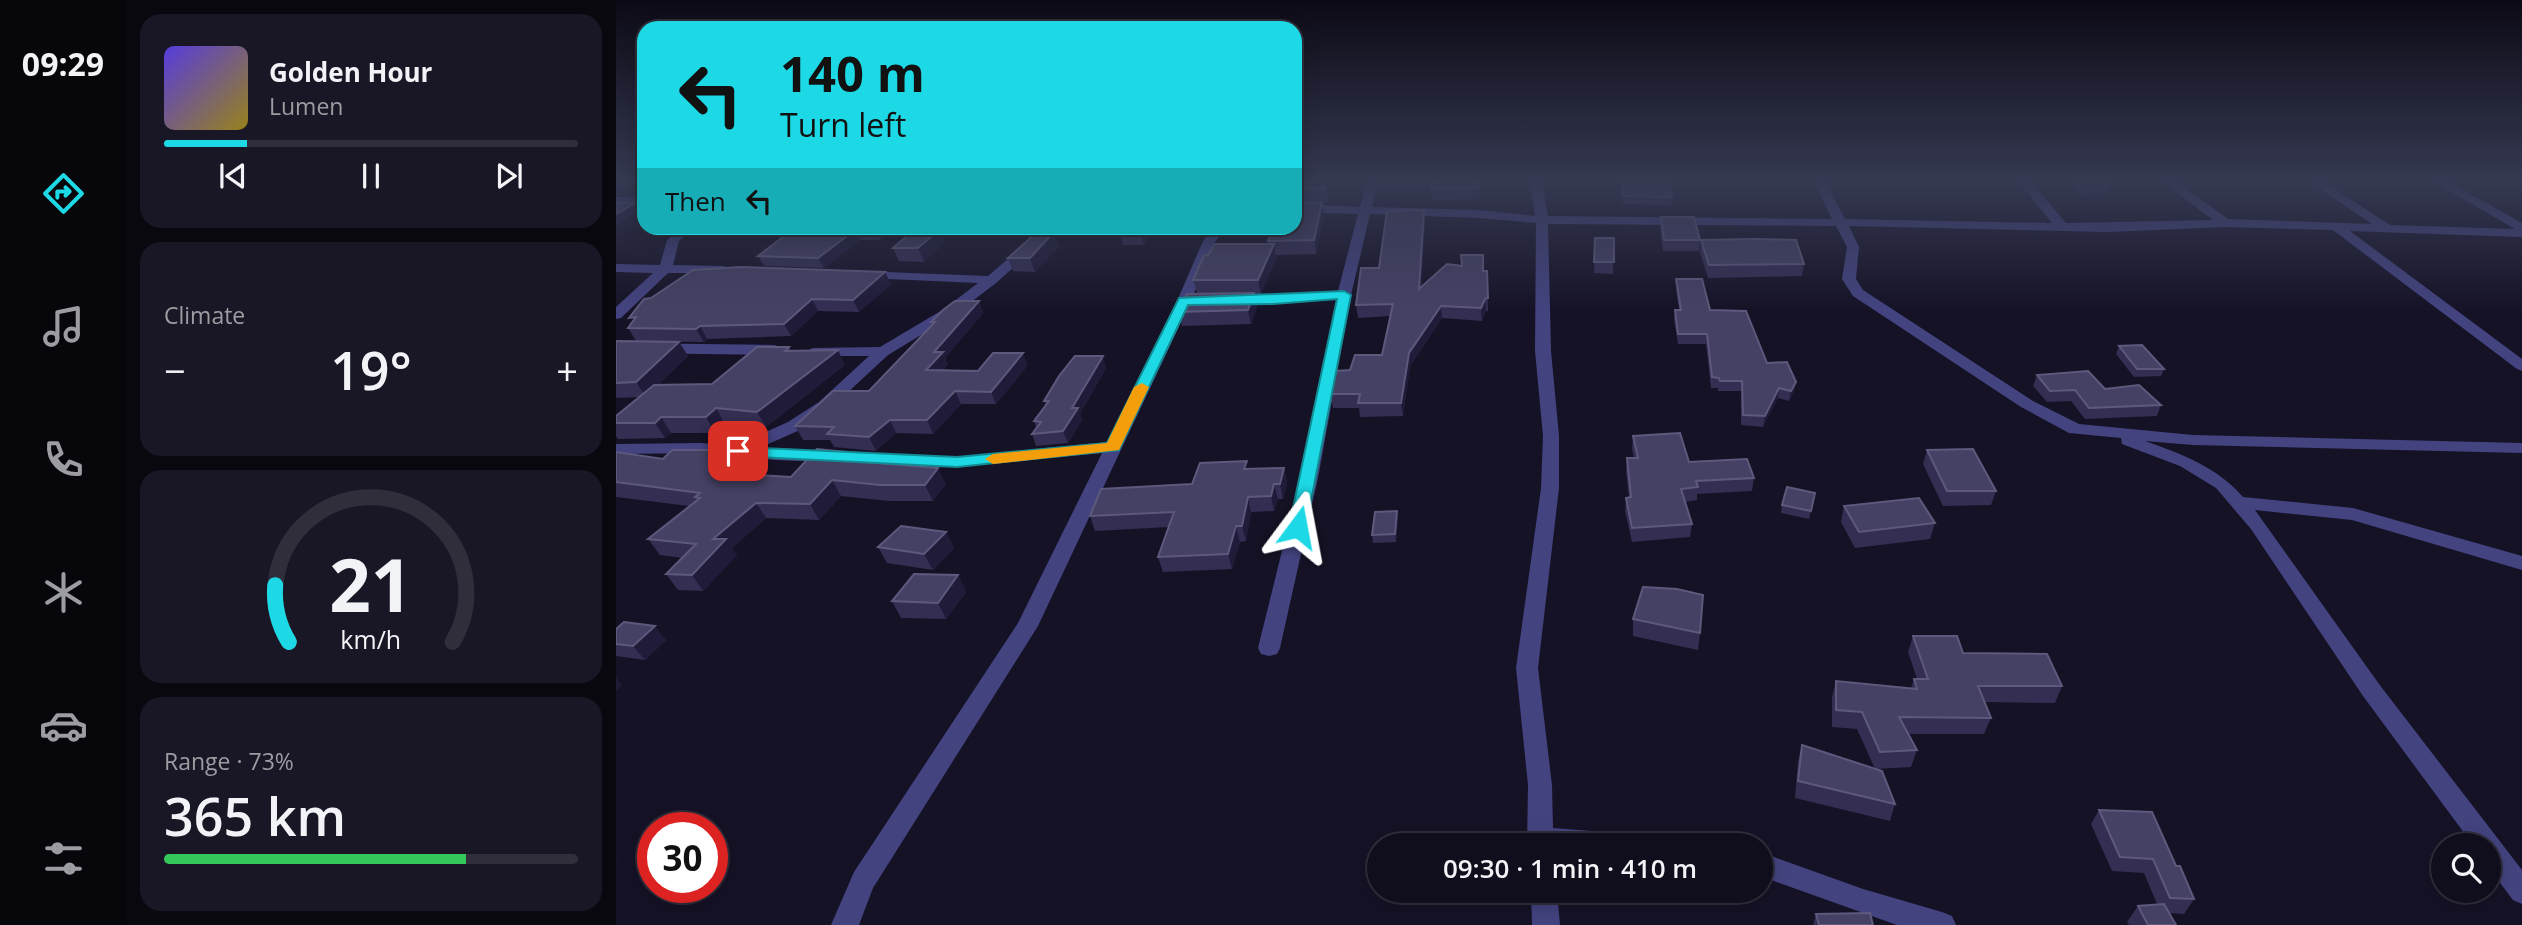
<!DOCTYPE html>
<html lang="en">
<head>
<meta charset="utf-8">
<style>
	:root { --surface:#100e1c; --page:#191725; --text:#f1f3f6; --muted:#9c9ca3; --line:#302e3b; --accent:#1dd9e5 }
	body { margin:0; font-family:"Open Sans",sans-serif; background:var(--page); color:var(--text); height:100vh; display:flex; flex-direction:column; font-size:26px; white-space:nowrap }
	* { box-sizing:border-box; margin:0 }
	p { font-size:23px; color:var(--muted) }
	.icon { flex:none; width:38px; height:38px; fill:none; stroke:currentColor; stroke-width:2; stroke-linecap:round; stroke-linejoin:round }
	.map { position:relative; flex:1; overflow:hidden }
	.drawer { display:flex; flex-direction:column; gap:14px; padding:14px; background:#09080f; width:490px }
	.drawer>* { flex:none }
	.banner { position:absolute; left:21px; top:21px; width:665px; height:214px; border-radius:21px; box-shadow:0 4px 18px #0003,0 0 0 2px var(--line); background:#1dd9e5; color:#111; overflow:hidden }
	.buttons { position:absolute; left:1815px; top:833px; display:grid; gap:14px }
	.buttons a { display:grid; place-items:center; width:70px; height:70px; border-radius:50%; background:var(--surface); box-shadow:0 4px 18px #0003,0 0 0 2px var(--line); font-size:35px }
	.speed { position:absolute; left:21px; top:812px; display:flex; gap:14px; font-size:35px; font-weight:700; text-align:center }
	.speed>* { display:grid; place-content:center; width:91px; height:91px; border-radius:50%; background:var(--surface); box-shadow:0 4px 18px #0003,0 0 0 2px var(--line); line-height:1 }
	.speed .limit { border:10px solid #d22; background:#fff; color:#111 }
	.pin { position:absolute; display:grid; place-items:center; width:60px; height:60px; color:#fff; margin:-30px; border-radius:14px; box-shadow:0 4px 10px #0006 }
	.me { position:absolute; width:77px; margin:-38px; rotate:13deg; stroke-linejoin:round; filter:drop-shadow(0 0 5px #0008) }
	.turn { display:flex; align-items:center; gap:24px; height:147px; padding:0 28px; font-size:32px }
	.turn .icon { width:91px; height:91px; stroke-width:2.5 }
	.turn b { display:block; font-size:49px; line-height:60px }
	.then { display:flex; align-items:center; height:66px; padding:0 28px; background:#0003; gap:14px; font-size:26px }
	.big { font-size:52px; font-weight:600; line-height:1.1 }
	.drawer .card { flex:1; display:flex; flex-direction:column; justify-content:center; gap:10px; min-width:0; padding:0 24px; border-radius:21px; background:var(--page) }
	.drawer .dial { align-items:center; gap:0 }
	.dial svg { height:182px; overflow:visible; fill:none; stroke:var(--line); stroke-width:7; stroke-linecap:round; text-anchor:middle }
	.dial text { fill:var(--text); stroke:none }
	.song { display:flex; align-items:center; gap:21px }
	.cover { width:84px; height:84px; border-radius:10px; background:linear-gradient(135deg,hsl(250 70% 55%),hsl(50 70% 35%)) }
	.played { height:7px; border-radius:4px; background:linear-gradient(90deg,var(--accent) 20%,var(--line) 20%) }
	.keys { display:flex; justify-content:space-around; direction:ltr }
	.heat { display:flex; justify-content:space-between; align-items:center; font-size:38px; direction:ltr }
	.charge { height:10px; border-radius:5px; background:linear-gradient(90deg,#34c759 73%,var(--line) 0) }
	.trip { position:absolute; left:751px; top:833px; width:406px; height:70px; border-radius:35px; background:var(--surface); box-shadow:0 4px 18px #0003,0 0 0 2px var(--line); font-weight:600; line-height:70px; text-align:center }
	main { display:flex; flex:1; min-height:0 }
	.dock { display:flex; flex-direction:column; width:126px; justify-content:space-around; align-items:center; background:#06060b; color:var(--muted) }
	.dock .icon { width:49px; height:49px }
	.dock .active { color:var(--accent) }
	.dock b { font-size:32px; color:var(--text) }
	.map>svg:first-child { display:block }
</style>
</head>
<body>
<main>
<nav class="dock">
<b>09:29</b>
<svg class="icon active" aria-label="directions" viewBox="0 0 24 24"><path d="M12 3l9 9-9 9-9-9zM9 14v-3h6M13 9l2 2-2 2"/></svg>
<svg class="icon" aria-label="music" viewBox="0 0 24 24"><path d="M9 18V5l10-2v13"/><circle cx="6" cy="18" r="3"/><circle cx="16" cy="16" r="3"/></svg>
<svg class="icon" aria-label="phone" viewBox="0 0 24 24"><path d="M5 4h4l2 5-3 2q2 4 5 5l2-3 5 2v4C11 20 4 13 5 4z"/></svg>
<svg class="icon" aria-label="climate" viewBox="0 0 24 24"><path d="M12 3v18M4 7l16 10M4 17L20 7"/></svg>
<svg class="icon" aria-label="car" viewBox="0 0 24 24"><path d="M5 17H2v-5l4-1 3-4h7l3 4 3 1v5h-3M9 17h6M6 11h13"/><circle cx="7" cy="17" r="2"/><circle cx="17" cy="17" r="2"/></svg>
<svg class="icon" aria-label="filters" viewBox="0 0 24 24"><path d="M4 7h16M4 17h16"/><circle cx="9" cy="7" r="2"/><circle cx="15" cy="17" r="2"/></svg>
</nav>
<section class="drawer">
<div class="card">
<div class="song"><i class="cover"></i><div><b>Golden Hour</b><p>Lumen</p></div></div>
<div class="played"></div>
<div class="keys"><svg class="icon" aria-label="previous" viewBox="0 0 24 24"><path d="M18 5L8 12l10 7zM5 5v14"/></svg><svg class="icon" aria-label="pause" viewBox="0 0 24 24"><path d="M8 5v14M16 5v14"/></svg><svg class="icon" aria-label="next" viewBox="0 0 24 24"><path d="M6 5l10 7-10 7zM19 5v14"/></svg></div>
</div>
<div class="card"><p>Climate</p>
<div class="heat"><a>−</a><b class="big">19°</b><a>+</a></div>
</div>
<div class="card dial"><svg viewBox="0 0 100 80">
<path d="M14 69A42 42 0 1 1 86 69"/>
<path d="M14 69A42 42 0 0 1 8 44" stroke="#1dd9e5"/>
<text x="50" y="56" font-size="32" font-weight="700">21</text>
<text x="50" y="72" font-size="11">km/h</text>
</svg></div>
<div class="card"><p>Range · 73%</p><b class="big">365 km</b><div class="charge"></div></div>
</section>
<div class="map">
<svg width="1906" height="925" viewBox="0 0 1906 925">
	<rect width="100%" height="100%" fill="#151226"/>
	<g fill="none" stroke-linecap="round" stroke-linejoin="round">
		<g fill="#434380" fill-rule="evenodd">
			<path d="M750 182H762L756 207 863 210 919 216 914 182H926L932 216 1216 219 1198 182H1210L1229 219 1436 223 1403 182H1415L1450 223 1597 220 1547 182H1561L1612 219 1756 224 1694 182H1708L1774 225 1899 229 1818 182H1833L1906 223V237L1734 231 1906 359V371L1901 369 1717 230 1609 227 1491 232 1233 226 1243 247 1240 279 1247 290 1417 401 1463 424 1577 435 1906 443V453L1577 445 1529 441C1566 454 1601 467 1627 497L1737 508 1906 556V570L1736 520 1639 510 1763 684 1906 870V904L1897 900 1872 867V845H1857L1747 696 1635 529 1600 488 1564 466 1506 444 1505 438 1453 433 1405 407 1237 296 1226 279 1231 247 1220 226 932 224 935 351 943 436V488L922 668 936 785 937 828 1002 833 1011 837 1015 845H911L912 785 900 668 925 488 927 436 919 351 920 223 863 218 754 214 735 295 702 478 664 648 661 654 653 656 645 654 642 648 684 478 720 300 617 304 610 300 617 296 722 291 742 214 679 212V204L744 207Z"/>
			<rect x="0" y="197" width="28" height="8"/>
			<polygon points="65,228 78,228 63,241 57,265 106,266 111,267 111,273 52,273 5,318 0,319 0,307 37,273 0,272 0,264 44,265 51,240"/>
			<polygon points="428,228 441,228 380,283 338,315 272,355 215,408 184,430 143,448 341,457 491,442 561,301 587,241 598,228 610,228 599,242 575,301 422,626 257,888 243,925 215,925 238,872 402,623 486,453 341,467 159,460 85,453 0,454 0,444 85,443 119,446 172,422 203,402 253,356 201,356 193,351 196,348 264,347 328,309 362,283 249,278 242,274 244,271 372,276"/>
			<polygon points="0,343 159,345 167,350 159,355 0,353"/>
			<polygon points="1144,852 1247,889 1326,912 1336,916 1340,925 1281,925 1144,876"/>
			<polygon points="915,891 941,891 944,925 916,925"/>
		</g>
	</g>
	<g fill="#332e52">
		<polygon points="679,182 701,182 701,188 710,187 712,200 711,203 679,201"/>
		<polygon points="764,182 864,182 863,199 816,200 815,186 765,188"/>
		<polygon points="1004,182 1053,182 1056,197 1055,205 1007,204"/>
		<polygon points="1452,182 1494,182 1490,193 1465,194"/>
		<polygon points="708,216 700,254 660,255 660,258 645,294 638,294 641,307 635,324 566,326 562,312 581,293 577,280 592,255 653,244 652,241"/>
		<polygon points="1045,217 1084,240 1083,251 1047,251 1044,228"/>
		<polygon points="809,221 805,287 871,271 872,311 870,311 866,321 826,318 794,366 787,416 744,417 743,408 717,408 715,394 734,370 766,355 774,316 742,318 740,305 763,268"/>
		<polygon points="279,228 265,240 244,240 208,268 148,266 142,256 176,230"/>
		<polygon points="540,228 528,245 507,245 504,232"/>
		<polygon points="324,229 329,242 308,262 283,261 277,248"/>
		<polygon points="438,232 443,246 419,272 397,271 392,258"/>
		<polygon points="979,238 998,238 997,274 978,273"/>
		<polygon points="1085,240 1188,264 1186,276 1092,278 1084,252"/>
		<polygon points="1060,279 1151,363 1178,392 1173,401 1162,398 1147,427 1125,425 1125,391 1102,391 1102,388 1095,388 1090,344 1062,344 1058,320 1059,310 1063,310 1060,288"/>
		<polygon points="275,284 243,312 202,311 175,336 91,339 88,342 20,341 12,328"/>
		<polygon points="363,301 367,313 329,358 332,364 327,370 362,371 412,365 380,404 345,404 317,434 280,433 260,451 218,447 214,440 187,440 179,426 253,391 316,325 315,322"/>
		<polygon points="0,341 63,342 72,356 42,385 96,384 173,347 175,350 229,365 150,427 109,424 99,433 55,433 49,438 2,439 0,436 0,416 23,397 1,398 0,397"/>
		<polygon points="1503,346 1548,369 1545,376 1518,377 1500,354"/>
		<polygon points="490,368 464,414 466,420 452,443 420,446 416,434 420,428 418,421 430,405 428,401"/>
		<polygon points="1421,375 1489,389 1545,405 1541,416 1469,419 1455,401 1431,402 1417,386"/>
		<polygon points="1017,436 1073,462 1138,478 1136,491 1081,494 1081,500 1069,502 1076,524 1074,537 1016,542 1009,511 1010,498 1013,498 1010,471 1011,458 1018,458 1016,449"/>
		<polygon points="116,450 126,466 117,474 175,477 242,453 247,462 330,484 317,501 273,501 225,496 203,520 150,518 116,548 121,555 87,591 62,590 50,574 67,558 44,555 32,539 73,506 0,497 0,452 47,459"/>
		<polygon points="1311,450 1380,491 1375,505 1327,506 1307,464"/>
		<polygon points="668,468 671,483 667,499 662,499 658,511 635,512 630,541 624,542 616,569 547,572 542,557 553,527 479,531 474,516 576,484 633,469"/>
		<polygon points="1199,493 1193,519 1165,513 1166,505"/>
		<polygon points="1228,506 1319,523 1314,539 1239,548 1225,522"/>
		<polygon points="781,511 782,519 780,542 757,543 756,535"/>
		<polygon points="330,532 338,548 317,570 271,563 262,547"/>
		<polygon points="342,575 350,592 330,619 285,618 276,601"/>
		<polygon points="1017,619 1084,633 1082,650 1017,636"/>
		<polygon points="0,629 50,640 29,660 0,656"/>
		<polygon points="1297,636 1347,653 1446,686 1439,703 1369,702 1375,718 1368,734 1292,734 1301,750 1295,767 1259,769 1241,729 1216,727 1216,697 1220,681 1295,688 1298,679 1301,679 1292,652"/>
		<polygon points="1186,745 1279,804 1274,821 1179,798 1182,761"/>
		<polygon points="1483,810 1560,866 1578,899 1568,914 1553,913 1560,925 1513,925 1511,922 1522,906 1541,904 1528,873 1496,871 1475,824"/>
		<polygon points="1200,914 1257,925 1197,925"/>
	</g>
	<g fill="#1f1b39">
		<polygon points="0,182 12,182 6,187 0,187"/>
		<polygon points="697,182 701,182 700,190 695,188"/>
		<polygon points="19,203 23,211 0,225 0,214"/>
		<polygon points="706,203 708,216 700,254 698,240"/>
		<polygon points="808,210 809,221 805,302 803,289"/>
		<polygon points="263,228 279,228 265,240 260,230"/>
		<polygon points="527,228 540,228 528,245 524,232"/>
		<polygon points="324,229 329,242 308,262 302,248"/>
		<polygon points="239,230 244,240 208,268 202,258"/>
		<polygon points="438,232 443,246 419,272 414,258"/>
		<polygon points="658,244 660,258 645,294 642,280"/>
		<polygon points="269,272 275,284 243,312 237,300"/>
		<polygon points="638,293 641,307 635,324 632,310"/>
		<polygon points="196,299 202,311 175,336 168,324"/>
		<polygon points="869,299 870,311 866,321 865,308"/>
		<polygon points="363,301 367,313 329,358 332,364 316,383 310,370 318,352"/>
		<polygon points="825,306 826,318 794,366 787,416 785,403 793,353"/>
		<polygon points="84,326 91,339 88,342 80,329"/>
		<polygon points="63,342 72,356 30,397 20,382"/>
		<polygon points="222,350 229,365 150,427 141,412"/>
		<polygon points="407,353 412,365 380,404 375,392"/>
		<polygon points="487,356 490,368 464,414 466,420 452,443 447,431 456,408"/>
		<polygon points="1180,382 1178,392 1173,401 1175,391"/>
		<polygon points="1163,388 1162,398 1147,427 1149,416"/>
		<polygon points="339,391 345,404 317,434 311,420"/>
		<polygon points="100,408 109,424 99,433 90,417"/>
		<polygon points="45,417 55,433 49,438 39,423"/>
		<polygon points="274,420 280,433 260,451 253,437"/>
		<polygon points="116,450 126,466 115,475 121,485 97,467"/>
		<polygon points="242,453 251,469 236,461"/>
		<polygon points="322,468 330,484 317,501 309,485"/>
		<polygon points="668,468 671,483 667,499 664,484"/>
		<polygon points="216,480 225,496 203,520 194,504"/>
		<polygon points="658,484 662,499 658,511 655,496"/>
		<polygon points="632,497 635,512 630,541 626,526"/>
		<polygon points="140,503 150,518 116,548 121,555 87,591 76,575 97,539"/>
		<polygon points="781,511 782,519 780,542 779,534"/>
		<polygon points="620,526 624,542 616,569 612,554"/>
		<polygon points="330,532 338,548 317,570 308,554"/>
		<polygon points="342,575 350,592 330,619 322,603"/>
		<polygon points="39,626 50,640 29,660 17,646"/>
		<polygon points="0,677 6,686 0,691"/>
	</g>
	<g fill="#454164" stroke="#5d597c" stroke-width="2">
		<polygon points="679,182 697,182 695,188 710,187 709,190 679,189"/>
		<polygon points="816,182 863,182 863,188 815,189"/>
		<polygon points="1006,182 1053,182 1056,197 1007,196"/>
		<polygon points="679,202 706,203 698,240 652,241 656,228 679,228"/>
		<polygon points="0,203 19,203 0,214"/>
		<polygon points="808,210 803,289 831,264 846,266 845,255 867,255 867,271 871,271 872,298 869,299 865,308 825,306 793,353 785,403 742,403 744,394 715,394 719,371 734,370 739,355 766,355 777,304 740,305 745,268 763,268 771,211"/>
		<polygon points="1045,217 1078,217 1084,240 1048,240"/>
		<polygon points="193,228 263,228 260,230 239,230 202,258 142,256 176,230 189,230"/>
		<polygon points="507,228 527,228 524,232 504,232"/>
		<polygon points="299,229 324,229 302,248 277,248"/>
		<polygon points="421,232 438,232 414,258 392,258"/>
		<polygon points="979,238 998,238 998,262 978,262"/>
		<polygon points="1138,239 1180,240 1188,264 1093,265 1085,240"/>
		<polygon points="599,244 658,244 642,280 577,280 588,255 592,255"/>
		<polygon points="125,267 269,272 237,300 196,299 168,324 84,326 80,329 12,328 20,317 13,318 28,299 35,298 77,270"/>
		<polygon points="1060,279 1086,279 1094,310 1130,311 1151,363 1171,362 1180,382 1175,391 1163,388 1149,416 1127,415 1126,381 1104,381 1103,378 1096,377 1091,334 1062,334 1059,310 1065,310"/>
		<polygon points="638,293 632,310 562,312 571,294"/>
		<polygon points="339,301 363,301 318,352 327,352 310,370 362,371 377,353 407,353 375,392 339,391 311,420 274,420 253,437 211,434 218,427 179,426 217,391 253,391 319,322 315,322 327,310"/>
		<polygon points="0,341 63,342 20,382 0,383"/>
		<polygon points="1526,345 1548,369 1521,369 1503,346"/>
		<polygon points="141,347 173,347 169,351 222,350 141,412 100,408 90,417 45,417 39,423 0,423 0,416 38,385 96,384"/>
		<polygon points="459,356 487,356 456,408 462,408 447,431 416,434 425,422 418,421 433,401 428,401 443,376"/>
		<polygon points="1472,371 1489,389 1523,385 1545,405 1473,408 1459,390 1434,391 1421,375"/>
		<polygon points="1064,433 1073,462 1131,459 1138,478 1080,481 1082,487 1065,489 1076,524 1016,528 1010,498 1015,497 1011,458 1022,458 1017,436"/>
		<polygon points="201,449 242,453 236,461 322,468 309,485 264,485 216,480 194,504 140,503 97,539 110,539 76,575 50,574 80,544 32,539 84,498 79,497 84,493 0,482 0,452 47,459 56,450 116,450 97,467 111,469 106,473 175,477"/>
		<polygon points="1357,449 1380,491 1331,491 1311,450"/>
		<polygon points="631,461 628,469 668,468 664,484 658,484 655,496 632,497 626,526 620,526 612,554 542,557 558,512 474,516 485,489 576,484 584,463"/>
		<polygon points="1171,487 1199,493 1195,511 1166,505"/>
		<polygon points="1303,498 1319,523 1243,532 1228,506"/>
		<polygon points="781,511 779,534 756,535 759,512"/>
		<polygon points="285,526 330,532 308,554 262,547"/>
		<polygon points="298,574 342,575 322,603 276,601"/>
		<polygon points="1027,587 1061,589 1087,595 1084,633 1017,619"/>
		<polygon points="8,622 39,626 17,646 0,644 0,629"/>
		<polygon points="1297,636 1341,636 1347,653 1431,654 1446,686 1362,686 1375,718 1283,717 1301,750 1264,752 1246,712 1220,710 1220,681 1301,689 1298,679 1312,679"/>
		<polygon points="1186,745 1266,771 1279,804 1182,781"/>
		<polygon points="1483,810 1536,812 1560,866 1564,866 1578,899 1554,898 1537,859 1504,857"/>
		<polygon points="1548,904 1560,925 1532,925 1522,906"/>
		<polygon points="1254,913 1257,925 1203,925 1200,914"/>
	</g>
	<linearGradient id="sky" x2="0" y2="1"><stop stop-color="#0c0a15"/><stop offset="0.58" stop-color="#353952"/><stop offset="1" stop-color="#353952" stop-opacity="0"/></linearGradient>
	<rect width="1906" height="312" fill="url(#sky)"/>
	<polygon fill="#1dd9e5" stroke="#138d95" stroke-width="2" points="728,291 735,295 690,527 682,533 673,527 721,299 657,304 572,305 503,450 341,467 122,456 114,451 122,447 341,457 491,443 563,298"/>
	<polygon fill="#f59e0b" points="526,383 533,387 503,450 377,464 369,459 377,454 491,443 518,387"/>
</svg>
<div class="buttons">
<a><svg class="icon" aria-label="search" viewBox="0 0 24 24"><circle cx="10" cy="10" r="6"/><path d="M15 15l6 6"/></svg></a>
</div>
<div class="speed"><div class="limit">30</div></div>
<div class="pin" style="left:122px;top:451px;background:#d93025"><svg class="icon" aria-label="arrive" viewBox="0 0 24 24"><path d="M6 21V4h12l-3 4 3 4H6"/></svg></div>
<svg class="me" style="left:682px;top:527px" viewBox="-20 -20 40 40"><path d="M0-17L14 15 0 8-14 15z" fill="#1dd9e5" stroke="#fff" stroke-width="4"/></svg>
<div class="trip">09:30 · 1 min · 410 m</div>
<div class="banner">
<div class="turn"><svg class="icon" aria-label="left" viewBox="0 0 24 24"><path d="M17 20v-9H6M10 6l-5 5 5 5"/></svg><div><b>140 m</b>Turn left</div></div>
<div class="then">Then<svg class="icon" aria-label="left" viewBox="0 0 24 24"><path d="M17 20v-9H6M10 6l-5 5 5 5"/></svg></div>
</div>
</div>
</main>
</body>
</html>
